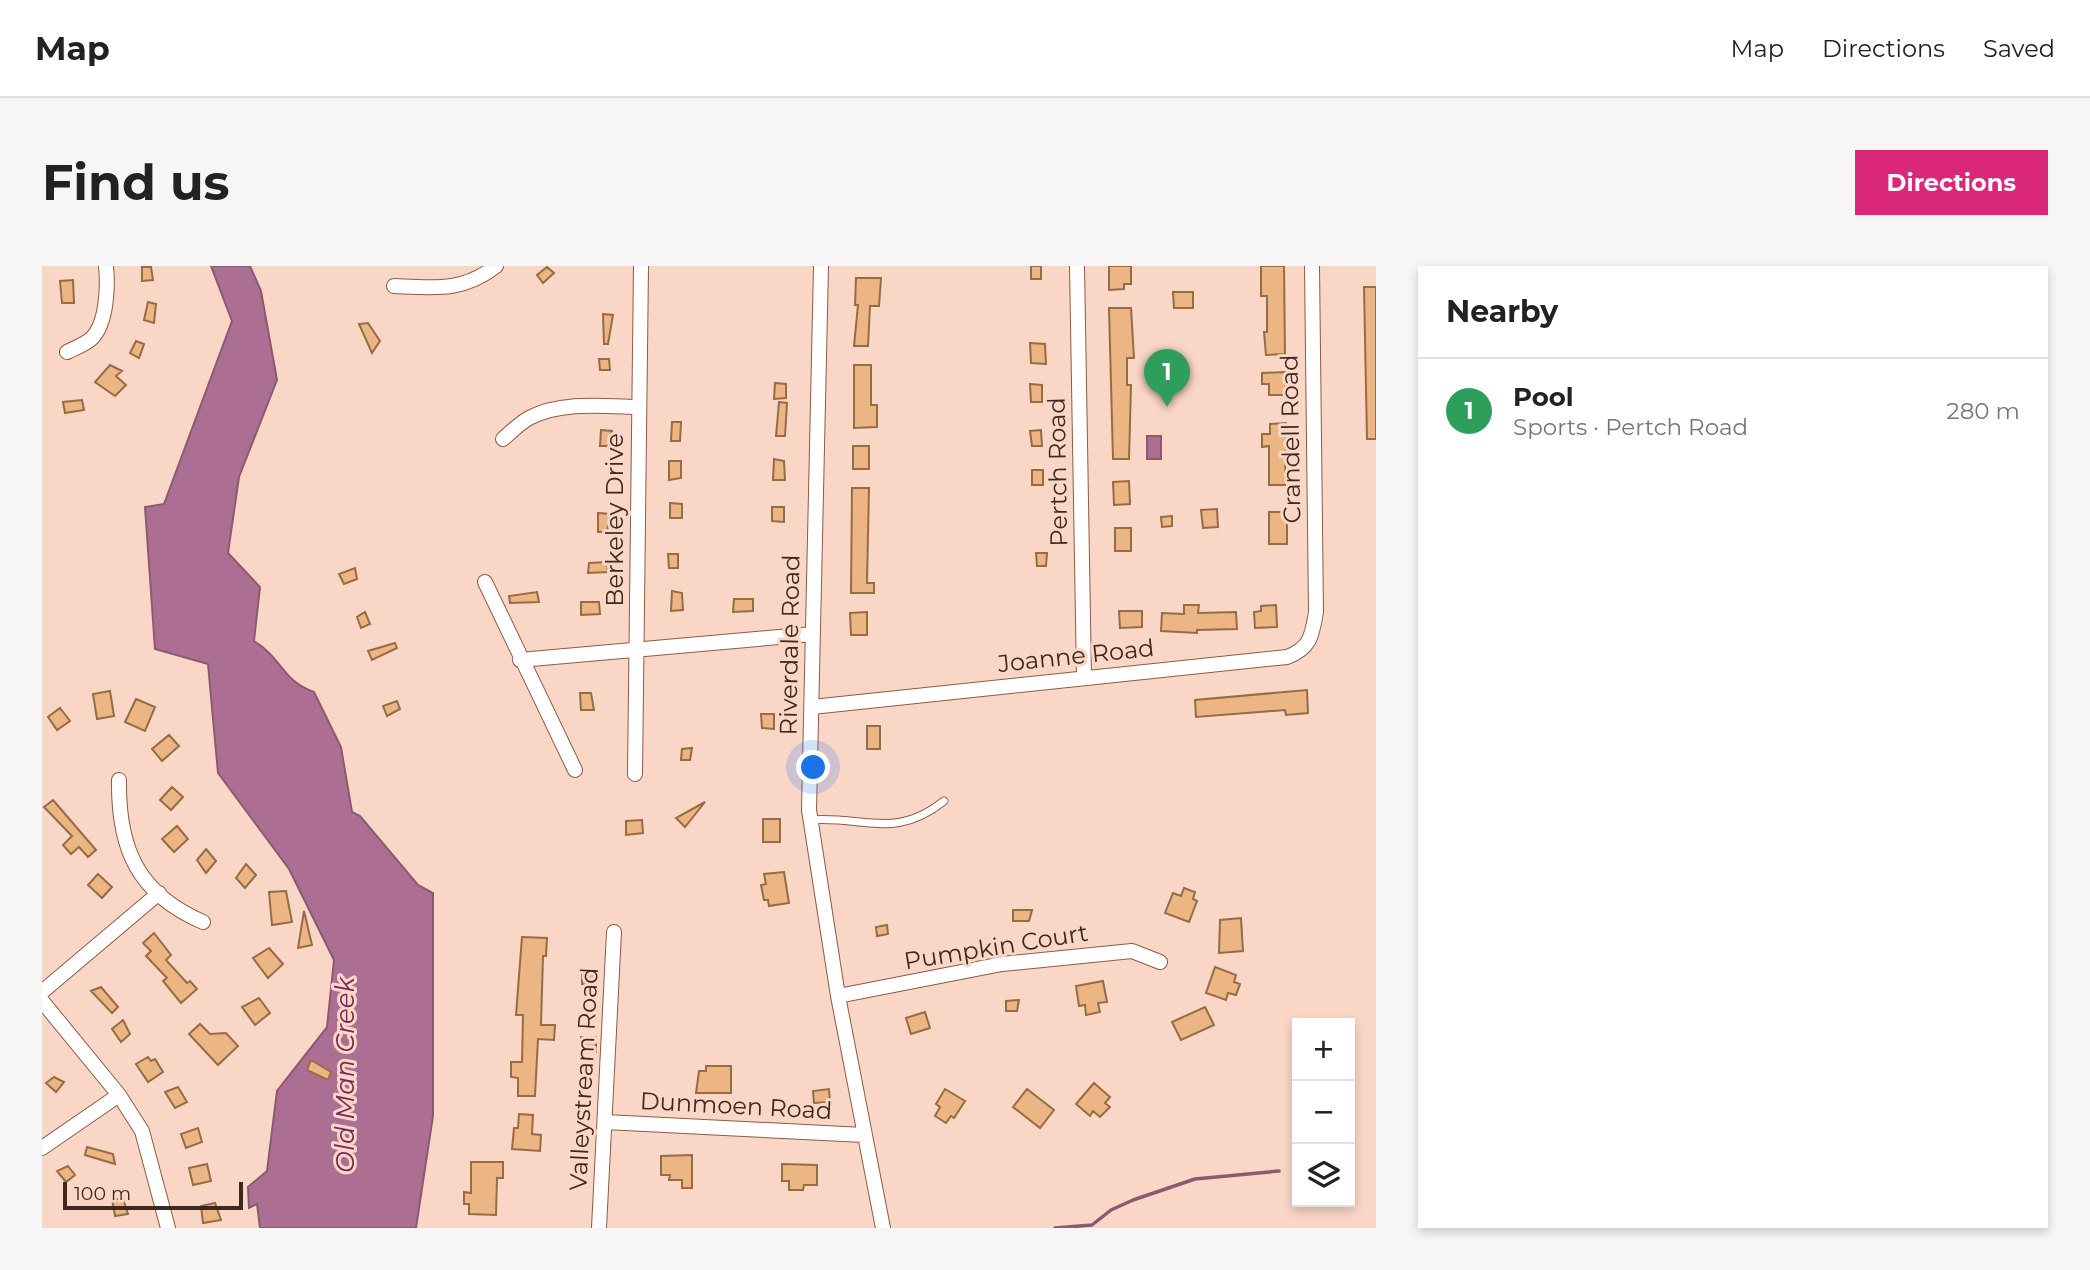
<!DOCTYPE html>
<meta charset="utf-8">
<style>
:root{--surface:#fff;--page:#f6f6f6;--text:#222;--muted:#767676;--line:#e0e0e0;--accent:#db2777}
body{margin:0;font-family:Montserrat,sans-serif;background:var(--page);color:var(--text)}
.controls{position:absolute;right:21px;bottom:21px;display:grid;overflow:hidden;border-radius:0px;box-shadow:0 4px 10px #0003}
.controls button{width:63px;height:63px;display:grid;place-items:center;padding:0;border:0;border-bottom:2px solid var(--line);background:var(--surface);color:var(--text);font:35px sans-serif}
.scale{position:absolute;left:21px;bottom:18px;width:180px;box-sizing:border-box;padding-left:7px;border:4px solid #3e281e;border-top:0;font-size:19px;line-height:24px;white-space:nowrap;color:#3e281e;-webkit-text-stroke:5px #fad6c7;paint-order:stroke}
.you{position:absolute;left:772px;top:502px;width:24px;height:24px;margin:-18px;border:5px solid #fff;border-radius:50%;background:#1a73e8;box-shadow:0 0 0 10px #1a73e833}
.badge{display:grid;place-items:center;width:46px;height:46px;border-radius:50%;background:var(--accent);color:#fff;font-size:23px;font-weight:700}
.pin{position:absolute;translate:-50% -58px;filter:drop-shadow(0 2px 4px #0008)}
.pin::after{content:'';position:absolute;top:37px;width:24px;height:21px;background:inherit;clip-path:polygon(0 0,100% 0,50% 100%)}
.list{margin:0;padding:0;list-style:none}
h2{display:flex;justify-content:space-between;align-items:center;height:91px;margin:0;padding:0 28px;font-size:30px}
h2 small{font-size:23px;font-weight:400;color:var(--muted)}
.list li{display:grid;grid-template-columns:46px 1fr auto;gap:21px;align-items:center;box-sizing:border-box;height:105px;padding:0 28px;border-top:2px solid var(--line)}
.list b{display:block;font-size:26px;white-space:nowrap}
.list p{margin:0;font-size:23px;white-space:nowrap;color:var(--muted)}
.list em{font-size:23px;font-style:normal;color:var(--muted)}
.icon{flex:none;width:38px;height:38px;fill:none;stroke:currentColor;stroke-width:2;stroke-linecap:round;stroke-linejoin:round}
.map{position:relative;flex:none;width:1334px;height:962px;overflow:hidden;border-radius:0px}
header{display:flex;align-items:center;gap:42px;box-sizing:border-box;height:98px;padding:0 35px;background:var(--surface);border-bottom:2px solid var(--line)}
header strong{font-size:33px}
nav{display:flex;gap:38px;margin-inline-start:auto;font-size:24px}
.intro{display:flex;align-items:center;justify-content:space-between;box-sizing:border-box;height:168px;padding:0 42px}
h1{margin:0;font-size:49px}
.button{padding:18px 32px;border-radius:0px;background:var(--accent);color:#fff;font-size:24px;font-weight:700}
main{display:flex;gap:42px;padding:0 42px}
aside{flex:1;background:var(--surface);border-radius:0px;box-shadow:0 4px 10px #0003}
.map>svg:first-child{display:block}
</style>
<header>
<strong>Map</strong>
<nav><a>Map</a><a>Directions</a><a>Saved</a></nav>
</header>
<div class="intro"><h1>Find us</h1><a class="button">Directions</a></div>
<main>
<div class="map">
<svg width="1334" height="962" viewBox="0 0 1334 962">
<rect width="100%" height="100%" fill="#fad6c7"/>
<path fill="#ac6f93" stroke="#8b5a70" stroke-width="2" d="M 169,0 L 208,0 L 219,25 L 235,114 L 197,211 L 186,287 L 218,321 L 212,375 C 240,392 240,415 272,426 L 299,481 L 310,546 L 318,550 L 376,619 L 391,627 L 391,850 L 374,962 L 218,962 L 215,938 L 207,942 L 206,921 L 225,905 L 235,825 L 285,761 L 292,694 L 247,603 L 176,507 L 166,398 L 113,383 L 103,241 L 122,238 L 190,55 Z
M 1105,170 L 1119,170 L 1119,193 L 1105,193 Z"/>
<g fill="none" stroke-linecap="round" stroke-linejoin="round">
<path stroke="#8b5a70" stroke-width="3.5" d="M 1013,962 L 1050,959 L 1069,944 L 1091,934 L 1153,913 L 1237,905"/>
</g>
<path fill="#ecb584" stroke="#966c45" stroke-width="2" d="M 989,0 L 999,0 L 999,13 L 989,13 Z
M 1067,0 L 1089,0 L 1089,18 L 1082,18 L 1082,23 L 1067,24 Z
M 1219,0 L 1242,0 L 1243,88 L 1224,89 L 1222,66 L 1225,66 L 1225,30 L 1219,30 Z
M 100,1 L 109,1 L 111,14 L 100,15 Z
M 505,1 L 512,7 L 501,17 L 495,9 Z
M 814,12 L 839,12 L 837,40 L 828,40 L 826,80 L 812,80 L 816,39 L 813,39 Z
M 31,14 L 32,37 L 20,37 L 18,15 Z
M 1322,21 L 1334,21 L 1334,173 L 1325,173 Z
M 1131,26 L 1151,26 L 1151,42 L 1132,42 Z
M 106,36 L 114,38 L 112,57 L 102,54 Z
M 1067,42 L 1089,42 L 1092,92 L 1085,92 L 1085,119 L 1089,119 L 1087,193 L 1071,193 Z
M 561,48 L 571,49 L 566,78 L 562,78 Z
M 326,57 L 338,75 L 330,87 L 317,58 Z
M 94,75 L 102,78 L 97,92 L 88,87 Z
M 988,77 L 1003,78 L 1004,98 L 989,97 Z
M 557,93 L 567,93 L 568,104 L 558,104 Z
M 68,99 L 80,105 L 74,110 L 84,119 L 73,130 L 53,116 Z
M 812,99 L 829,99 L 829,139 L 835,139 L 835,161 L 812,162 Z
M 1243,106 L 1243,129 L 1227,129 L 1227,118 L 1220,118 L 1220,107 Z
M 733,117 L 744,118 L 744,132 L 732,133 Z
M 988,118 L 1000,119 L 1000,136 L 989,136 Z
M 40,134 L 42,144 L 23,147 L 21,136 Z
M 737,136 L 745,137 L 743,170 L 734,170 Z
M 630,156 L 639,156 L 638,175 L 629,175 Z
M 1244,157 L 1243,219 L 1227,219 L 1227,180 L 1220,181 L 1220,168 L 1228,168 L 1228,158 Z
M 559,164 L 570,165 L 568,180 L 558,180 Z
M 999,164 L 1000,180 L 990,180 L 988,165 Z
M 811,180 L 827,180 L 827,203 L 811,203 Z
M 732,193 L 742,195 L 743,214 L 731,214 Z
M 627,195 L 639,195 L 639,212 L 627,214 Z
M 990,204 L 1001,204 L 1001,219 L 990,219 Z
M 1087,215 L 1088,238 L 1072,239 L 1071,216 Z
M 810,222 L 827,222 L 825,317 L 832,317 L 832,327 L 809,327 Z
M 628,237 L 640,238 L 640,252 L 628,252 Z
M 730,241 L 742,241 L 742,256 L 730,255 Z
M 1175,243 L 1176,261 L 1161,262 L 1159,244 Z
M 1227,246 L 1245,246 L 1245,278 L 1227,278 Z
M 556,247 L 568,248 L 565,266 L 556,266 Z
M 1130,250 L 1130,260 L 1120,261 L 1119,251 Z
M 1073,262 L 1089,262 L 1089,285 L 1073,285 Z
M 994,287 L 1005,287 L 1004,300 L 995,300 Z
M 626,288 L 636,288 L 636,302 L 627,302 Z
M 565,296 L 566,306 L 546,307 L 547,297 Z
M 313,302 L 315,313 L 302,318 L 297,308 Z
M 630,325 L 640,327 L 641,344 L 629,345 Z
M 495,326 L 497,336 L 468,337 L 467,330 Z
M 692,333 L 711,333 L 711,345 L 691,346 Z
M 539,336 L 557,336 L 558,348 L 539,349 Z
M 1142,339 L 1157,339 L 1156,347 L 1194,346 L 1195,363 L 1155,364 L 1155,367 L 1119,365 L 1120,347 L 1142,348 Z
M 1234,339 L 1235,361 L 1213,362 L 1212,346 L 1219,345 L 1219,340 Z
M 1077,345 L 1100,345 L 1100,361 L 1078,362 Z
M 323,346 L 328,358 L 319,362 L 315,351 Z
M 825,346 L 825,369 L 809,369 L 808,347 Z
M 353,377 L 355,382 L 330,394 L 326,385 Z
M 1265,424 L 1266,447 L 1244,449 L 1243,444 L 1154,451 L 1153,434 Z
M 68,425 L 72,450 L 55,453 L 51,428 Z
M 538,427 L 549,427 L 552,444 L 539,444 Z
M 94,433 L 113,441 L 103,465 L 83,456 Z
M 355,435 L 358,443 L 345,450 L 341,440 Z
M 18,442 L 28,455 L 15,464 L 6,451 Z
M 719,448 L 732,448 L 732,463 L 720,462 Z
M 825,460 L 838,460 L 838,483 L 825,483 Z
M 127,469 L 137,480 L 120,495 L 110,483 Z
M 650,482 L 648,494 L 639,494 L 640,483 Z
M 130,521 L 141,531 L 129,544 L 118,534 Z
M 11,534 L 54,584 L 46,591 L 37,581 L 29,588 L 21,579 L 30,570 L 2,541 Z
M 663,536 L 643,561 L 634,552 Z
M 721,553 L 738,553 L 738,576 L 721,576 Z
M 600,554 L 601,567 L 584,569 L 584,555 Z
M 135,560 L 146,573 L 132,586 L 120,573 Z
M 164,583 L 174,595 L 164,607 L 155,594 Z
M 204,598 L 214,609 L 203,622 L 194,612 Z
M 742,606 L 747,637 L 727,640 L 726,634 L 722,634 L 719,619 L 724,618 L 722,608 Z
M 56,608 L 70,621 L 60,632 L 46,619 Z
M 1142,622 L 1153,626 L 1151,633 L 1155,635 L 1147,656 L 1123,647 L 1131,627 L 1139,630 Z
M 244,625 L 250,656 L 230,659 L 227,626 Z
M 971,644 L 990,644 L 987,655 L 971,655 Z
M 262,645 L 270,679 L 256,682 Z
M 1199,652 L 1201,685 L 1177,687 L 1178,654 Z
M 845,659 L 846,668 L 835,670 L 834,661 Z
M 112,667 L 129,689 L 124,694 L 145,717 L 148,715 L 155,723 L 139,737 L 121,715 L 125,712 L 104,690 L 109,685 L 101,677 Z
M 480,671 L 505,672 L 504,690 L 501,690 L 499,759 L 513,759 L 512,774 L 496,773 L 493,830 L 476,830 L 476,812 L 469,811 L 469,796 L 480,796 L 481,749 L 474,749 Z
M 227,682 L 241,698 L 226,712 L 211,692 Z
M 1173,701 L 1194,709 L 1192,716 L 1198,718 L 1194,729 L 1186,727 L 1184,734 L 1164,727 Z
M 540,706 L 552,706 L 552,718 L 540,718 Z
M 1061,715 L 1065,736 L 1056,737 L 1058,746 L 1044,749 L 1043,739 L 1037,740 L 1034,720 Z
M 59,721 L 76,741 L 70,747 L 49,725 Z
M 217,732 L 228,747 L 213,759 L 200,741 Z
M 977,734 L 975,745 L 964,745 L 964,735 Z
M 1163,741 L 1172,759 L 1139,774 L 1130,756 Z
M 883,746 L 888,762 L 869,768 L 864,752 Z
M 81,754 L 88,768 L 79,776 L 70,763 Z
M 158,758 L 168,768 L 184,767 L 196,780 L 176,799 L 147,768 Z
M 539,771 L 554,771 L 554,786 L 539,786 Z
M 106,791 L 109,795 L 113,793 L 121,806 L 106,816 L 94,798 Z
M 269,794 L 289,806 L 286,814 L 265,804 Z
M 664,800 L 689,800 L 689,827 L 654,827 L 657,805 L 664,805 Z
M 12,811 L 22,816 L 14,826 L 4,817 Z
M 1052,817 L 1068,831 L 1063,837 L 1068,841 L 1058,851 L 1051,845 L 1048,850 L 1034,838 Z
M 136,821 L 145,836 L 133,842 L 123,826 Z
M 787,823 L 788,836 L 772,837 L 771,825 Z
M 903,823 L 923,835 L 912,852 L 909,850 L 904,857 L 893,850 L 898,841 L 894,838 Z
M 985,823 L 1012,844 L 998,862 L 971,841 Z
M 477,848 L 491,849 L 490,868 L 499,869 L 498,885 L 470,883 L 472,862 L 476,862 Z
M 156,862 L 160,876 L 144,882 L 139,868 Z
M 535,872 L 546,873 L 546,890 L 535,890 Z
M 45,881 L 71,888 L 73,898 L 43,889 Z
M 650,889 L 650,922 L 640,922 L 640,914 L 627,914 L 628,909 L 619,909 L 619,890 Z
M 429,896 L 461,896 L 461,912 L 455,912 L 454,949 L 427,948 L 427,938 L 422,938 L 422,926 L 429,927 Z
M 165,898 L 169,915 L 151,919 L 147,902 Z
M 740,898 L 775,899 L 775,919 L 762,919 L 761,924 L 747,924 L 747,915 L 740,915 Z
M 26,900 L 33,909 L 24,916 L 15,905 Z
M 70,933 L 81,933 L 86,948 L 73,950 Z
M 173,937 L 179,954 L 161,957 L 159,940 Z"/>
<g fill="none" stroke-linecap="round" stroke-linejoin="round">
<g stroke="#8e5a44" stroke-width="9">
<path id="service" d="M 768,554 C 824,550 853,574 902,535"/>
</g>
<g stroke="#8e5a44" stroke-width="16">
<path id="minor" d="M 779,0 L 767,544 L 796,730 L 841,962
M 1035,0 L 1042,412
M 352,20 C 393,22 421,26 454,0
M 25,86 C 33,82 44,78 50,72 C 65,57 66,20 64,0
M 461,173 C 469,166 478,157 487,152 C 519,135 562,140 597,141
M 443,316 L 533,504
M 478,394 L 771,368
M 770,441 L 1245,391 C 1269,382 1270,369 1274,346 L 1270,0
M 593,508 L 599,0
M 77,514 C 76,583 96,628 161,656
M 0,726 L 117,627
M 796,730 L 960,698 L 1090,685 L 1118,696
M 0,735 L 77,829 L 100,865 L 126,962
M 563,856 L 822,869
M 0,882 L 77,829
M 557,962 L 572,666"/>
</g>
<use href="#service" stroke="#fff" stroke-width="7"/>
<use href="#minor" stroke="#fff" stroke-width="14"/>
</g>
<g text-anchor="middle" stroke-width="6" stroke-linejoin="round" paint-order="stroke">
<g font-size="24" fill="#3e281e" stroke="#fad6c7">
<text transform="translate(1249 173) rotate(-91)" y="8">Crandell Road</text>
<text transform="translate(1016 206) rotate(-91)" y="8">Pertch Road</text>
<text transform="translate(573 254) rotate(-90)" y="8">Berkeley Drive</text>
<text transform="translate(748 379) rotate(-89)" y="8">Riverdale Road</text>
<text transform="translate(1034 390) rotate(-6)" y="8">Joanne Road</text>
<text transform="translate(954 681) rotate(-9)" y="8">Pumpkin Court</text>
<text transform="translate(542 813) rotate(-87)" y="8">Valleystream Road</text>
<text transform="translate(694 840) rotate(3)" y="8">Dunmoen Road</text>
</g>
<g font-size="26" font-style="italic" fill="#74295a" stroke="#fad6c7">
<text transform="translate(303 809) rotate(-90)" y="9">Old Man Creek</text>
</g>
</g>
</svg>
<div class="controls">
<button>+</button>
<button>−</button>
<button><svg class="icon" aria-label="layers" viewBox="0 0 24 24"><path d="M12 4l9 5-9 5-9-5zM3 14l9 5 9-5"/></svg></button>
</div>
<div class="scale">100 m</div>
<div class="you"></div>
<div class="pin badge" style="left:1125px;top:141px;background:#2e9e5b">1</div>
</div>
<aside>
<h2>Nearby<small></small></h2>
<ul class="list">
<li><span class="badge" style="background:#2e9e5b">1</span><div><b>Pool</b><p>Sports · Pertch Road</p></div><em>280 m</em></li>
</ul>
</aside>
</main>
